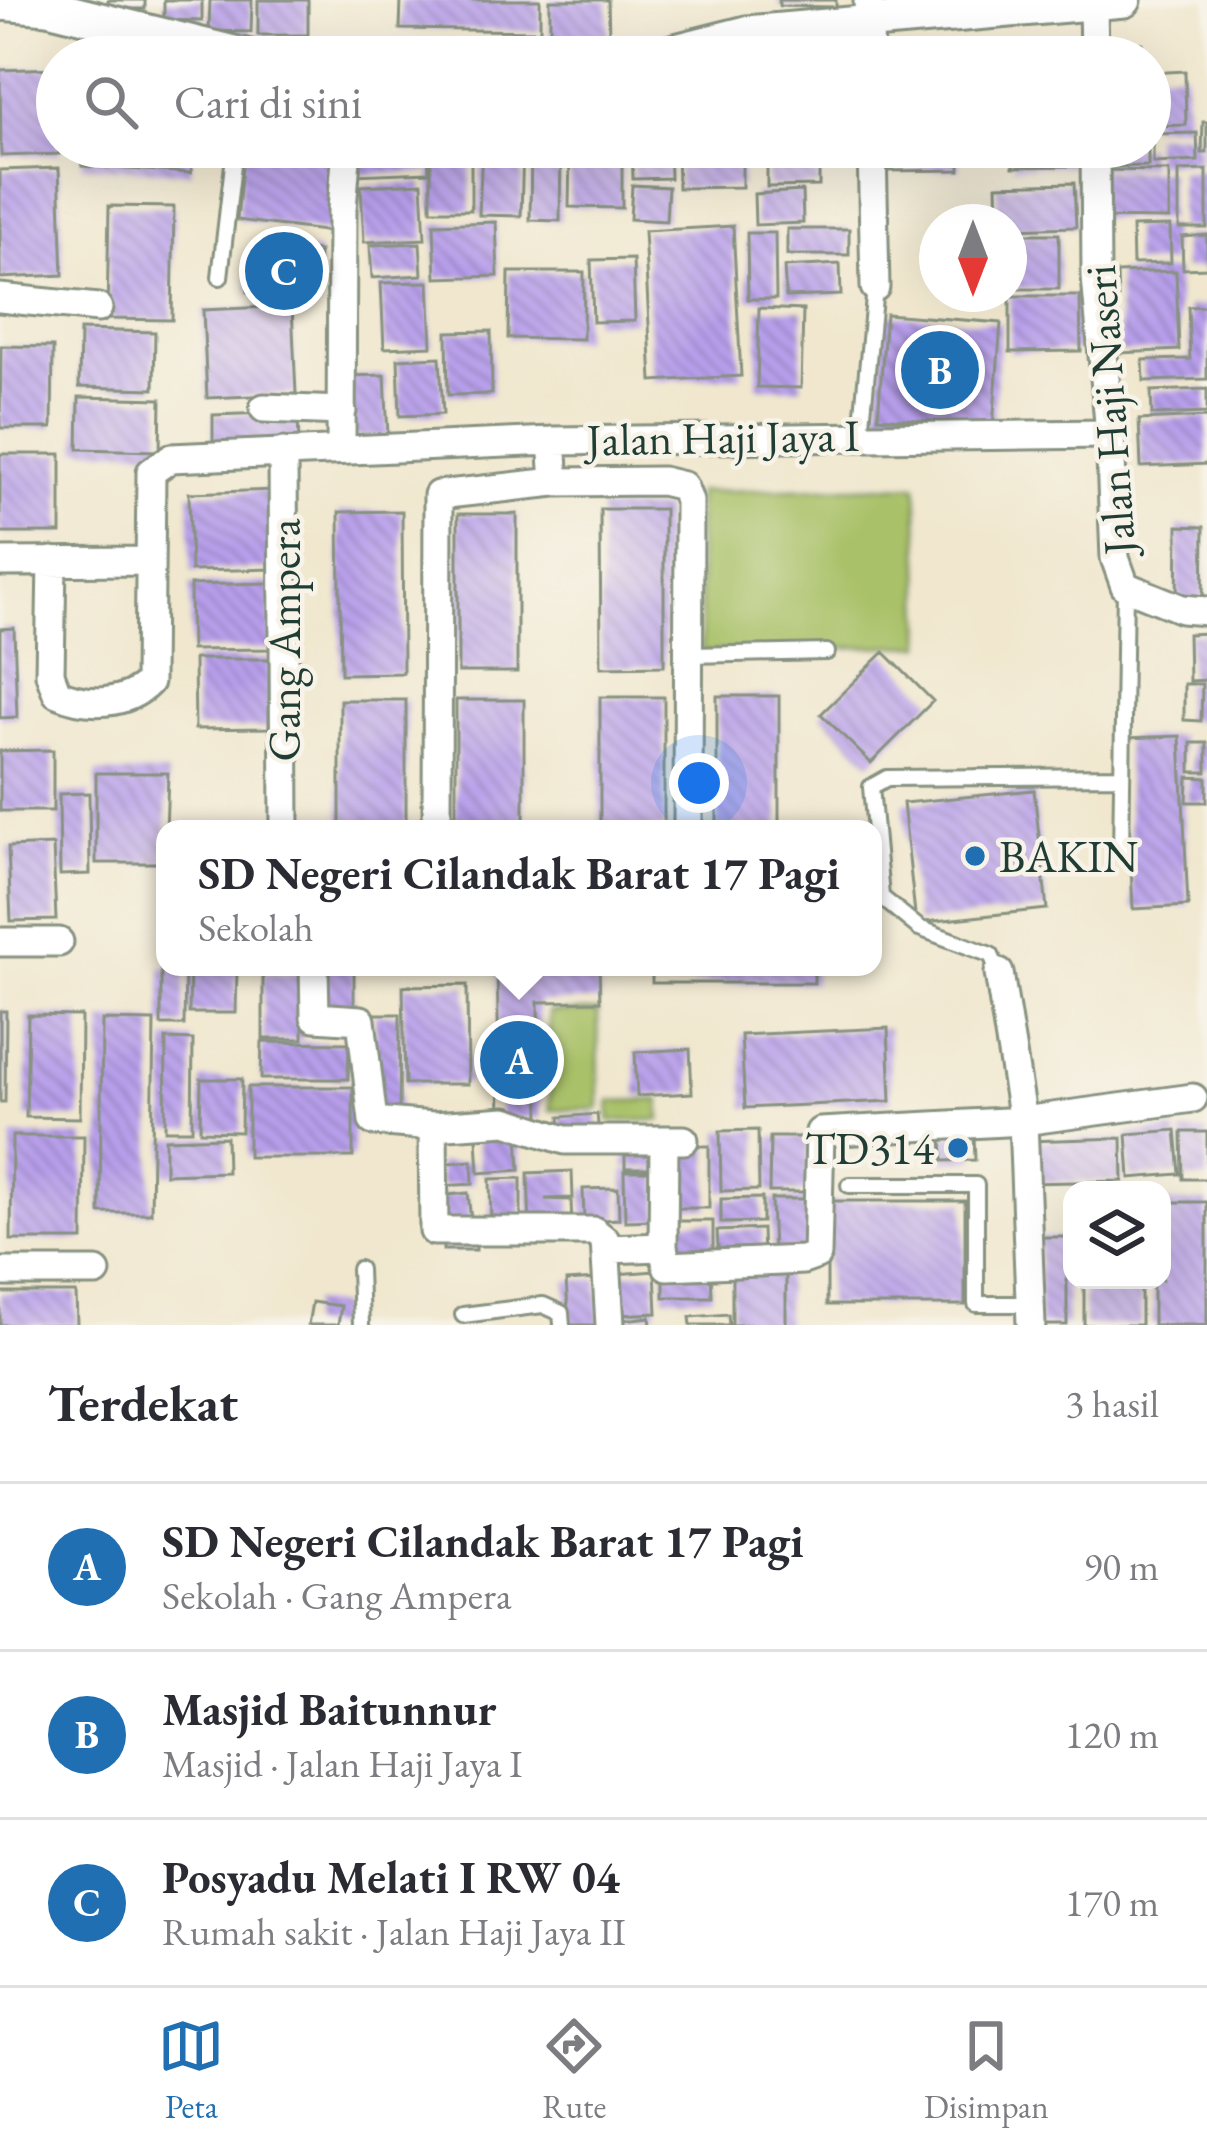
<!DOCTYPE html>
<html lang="id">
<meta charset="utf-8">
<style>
:root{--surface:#fff;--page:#f2f2f3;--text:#2b2b33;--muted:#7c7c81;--line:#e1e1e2;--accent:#1f6fb2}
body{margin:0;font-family:"EB Garamond",serif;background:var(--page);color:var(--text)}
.controls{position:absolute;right:36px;bottom:36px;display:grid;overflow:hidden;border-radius:24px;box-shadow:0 12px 48px #0002}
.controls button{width:108px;height:108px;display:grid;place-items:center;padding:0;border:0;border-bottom:3px solid var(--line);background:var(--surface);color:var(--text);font:60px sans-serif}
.compass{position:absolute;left:919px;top:204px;width:108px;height:108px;border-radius:50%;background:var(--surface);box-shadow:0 12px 48px #0002;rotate:180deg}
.you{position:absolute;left:699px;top:783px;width:42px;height:42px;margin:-30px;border:9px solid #fff;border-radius:50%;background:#1a73e8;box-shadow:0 0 0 18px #1a73e833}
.badge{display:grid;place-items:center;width:78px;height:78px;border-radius:50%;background:var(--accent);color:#fff;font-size:39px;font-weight:700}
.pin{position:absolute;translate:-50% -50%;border:6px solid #fff;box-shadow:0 3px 12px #0006}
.popup{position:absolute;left:156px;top:820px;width:726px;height:156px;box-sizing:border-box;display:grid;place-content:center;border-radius:24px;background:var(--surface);filter:drop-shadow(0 3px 9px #0005);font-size:39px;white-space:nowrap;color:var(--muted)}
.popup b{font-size:45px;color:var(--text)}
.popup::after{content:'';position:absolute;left:50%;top:100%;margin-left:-24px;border:24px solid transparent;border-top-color:var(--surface)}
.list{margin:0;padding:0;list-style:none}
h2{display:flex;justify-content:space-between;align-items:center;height:156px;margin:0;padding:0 48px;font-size:51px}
h2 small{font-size:39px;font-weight:400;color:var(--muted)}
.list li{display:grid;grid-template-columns:78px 1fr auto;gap:36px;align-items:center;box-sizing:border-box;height:168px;padding:0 48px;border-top:3px solid var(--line)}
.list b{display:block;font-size:45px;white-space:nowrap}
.list p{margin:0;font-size:39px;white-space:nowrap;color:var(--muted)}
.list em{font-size:39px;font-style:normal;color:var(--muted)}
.icon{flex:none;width:66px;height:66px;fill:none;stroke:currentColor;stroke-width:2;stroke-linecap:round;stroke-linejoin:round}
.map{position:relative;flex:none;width:1207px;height:1325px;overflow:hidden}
.search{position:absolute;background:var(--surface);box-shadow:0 12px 48px #0002;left:36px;right:36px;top:36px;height:132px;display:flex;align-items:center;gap:30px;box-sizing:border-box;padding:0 42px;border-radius:66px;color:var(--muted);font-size:45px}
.sheet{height:660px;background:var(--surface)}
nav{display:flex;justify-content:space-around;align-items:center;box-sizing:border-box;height:168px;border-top:3px solid var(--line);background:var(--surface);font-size:33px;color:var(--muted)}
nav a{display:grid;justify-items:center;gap:6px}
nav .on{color:var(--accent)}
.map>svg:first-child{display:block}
</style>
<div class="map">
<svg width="1207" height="1325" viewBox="0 0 1207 1325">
<defs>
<pattern id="building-back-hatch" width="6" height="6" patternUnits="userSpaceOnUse" patternTransform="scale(3)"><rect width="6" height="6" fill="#b89feb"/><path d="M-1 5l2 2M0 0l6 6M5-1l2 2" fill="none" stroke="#9583bf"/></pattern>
</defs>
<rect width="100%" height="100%" fill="#f7f3e8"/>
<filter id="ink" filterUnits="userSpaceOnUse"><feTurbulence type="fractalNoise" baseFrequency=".00833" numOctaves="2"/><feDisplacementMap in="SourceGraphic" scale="24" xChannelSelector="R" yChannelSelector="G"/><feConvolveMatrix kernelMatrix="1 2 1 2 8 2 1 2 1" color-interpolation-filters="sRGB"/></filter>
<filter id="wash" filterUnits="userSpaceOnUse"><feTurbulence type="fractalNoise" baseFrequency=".004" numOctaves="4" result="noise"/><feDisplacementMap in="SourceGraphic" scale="48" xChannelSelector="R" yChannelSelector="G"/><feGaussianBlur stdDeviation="2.7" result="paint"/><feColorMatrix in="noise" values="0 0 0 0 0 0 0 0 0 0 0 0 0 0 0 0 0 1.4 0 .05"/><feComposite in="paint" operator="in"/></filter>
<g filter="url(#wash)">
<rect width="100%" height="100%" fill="#f0e7ce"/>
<path fill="#a9c167" stroke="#647f4e" stroke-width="3" d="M 917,485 L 923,645 L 702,652 L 697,492 Z
M 598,1011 L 599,1109 L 550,1110 L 549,1012 Z
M 660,1100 L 661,1120 L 610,1121 L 610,1101 Z"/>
<g id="blocks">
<path fill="url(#building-back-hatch)" d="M 108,0 L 145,0 L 145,9 L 108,9 Z
M 164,0 L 202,0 L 202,21 L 164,20 Z
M 210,0 L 252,0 L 251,32 L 209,31 Z
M 258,0 L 308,0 L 308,35 L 258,35 Z
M 401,0 L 540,0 L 540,31 L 400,29 Z
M 550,0 L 608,0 L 609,38 L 550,39 Z
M 779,0 L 836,0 L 836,7 L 779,6 Z
M 1142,43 L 1143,57 L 1095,57 L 1095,44 Z
M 56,68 L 59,154 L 1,156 L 0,70 Z
M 1185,71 L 1186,125 L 1150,126 L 1150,73 Z
M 1203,122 L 1207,122 L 1207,153 L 1202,153 Z
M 1197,133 L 1198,161 L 1153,163 L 1153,134 Z
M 83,147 L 193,147 L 191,173 L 82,166 Z
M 244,147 L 341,147 L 332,232 L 237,220 Z
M 353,147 L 428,147 L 429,172 L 354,175 Z
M 431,147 L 471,147 L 471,210 L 431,210 Z
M 482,147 L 523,147 L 521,216 L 479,215 Z
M 531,147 L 561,147 L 560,221 L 530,220 Z
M 632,147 L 669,147 L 670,178 L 633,179 Z
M 677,147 L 742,147 L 742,187 L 678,188 Z
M 791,147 L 824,147 L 824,150 L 792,153 Z
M 886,147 L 960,147 L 960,170 L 886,171 Z
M 1012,147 L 1076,147 L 1076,166 L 1013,167 Z
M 1096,147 L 1148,147 L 1148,166 L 1097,167 Z
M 570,152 L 622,152 L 622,208 L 569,207 Z
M 767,160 L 819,160 L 819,186 L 767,187 Z
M 59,168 L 63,275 L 0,278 L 0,170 Z
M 1098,170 L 1169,171 L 1169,219 L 1098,218 Z
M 1207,170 L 1207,228 L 1179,228 L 1179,171 Z
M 422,183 L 425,239 L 364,242 L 361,186 Z
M 1074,183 L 1076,227 L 1009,229 L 1009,222 L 998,222 L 997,185 Z
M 632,185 L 668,187 L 666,221 L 630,219 Z
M 802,191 L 803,223 L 755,225 L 754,194 Z
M 109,206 L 174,207 L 172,320 L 107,319 Z
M 496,222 L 498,276 L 436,278 L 434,224 Z
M 733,226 L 741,376 L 652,381 L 644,231 Z
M 1170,226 L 1171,263 L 1133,264 L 1132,227 Z
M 787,229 L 849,229 L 849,255 L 787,255 Z
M 747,233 L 775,233 L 776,299 L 748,299 Z
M 1015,234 L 1059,234 L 1059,289 L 1014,289 Z
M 1207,235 L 1207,268 L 1183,269 L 1182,237 Z
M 420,243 L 422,275 L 372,278 L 370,245 Z
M 249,249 L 319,251 L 317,294 L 248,292 Z
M 633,259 L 635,321 L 593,322 L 591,260 Z
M 840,264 L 841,295 L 786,297 L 784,267 Z
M 1176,271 L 1179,350 L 1120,353 L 1117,273 Z
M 509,272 L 584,272 L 583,339 L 508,338 Z
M 429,282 L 432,346 L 384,348 L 381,283 Z
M 1010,296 L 1080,296 L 1081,351 L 1010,352 Z
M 292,306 L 296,394 L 207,398 L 203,310 Z
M 1207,306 L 1207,379 L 1144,381 L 1143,360 L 1190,359 L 1188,307 Z
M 759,308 L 803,310 L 801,388 L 757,387 Z
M 886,314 L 1001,323 L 993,426 L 878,417 Z
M 80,330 L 155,332 L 154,389 L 79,387 Z
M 491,331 L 492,394 L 448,395 L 447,332 Z
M 1,346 L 53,347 L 52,428 L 0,428 Z
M 440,357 L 443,414 L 400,416 L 398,359 Z
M 385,375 L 388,436 L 347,437 L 345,376 Z
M 1207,389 L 1207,413 L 1152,415 L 1151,391 Z
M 79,397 L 161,399 L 160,451 L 78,449 Z
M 298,412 L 299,448 L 213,451 L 213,415 Z
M 1207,417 L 1207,464 L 1141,467 L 1139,420 Z
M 0,454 L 61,454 L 61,533 L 0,533 Z
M 275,490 L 277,569 L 191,571 L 189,493 Z
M 600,509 L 664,509 L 664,666 L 601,667 Z
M 402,511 L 403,673 L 341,674 L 339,512 Z
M 458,514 L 517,514 L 517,672 L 458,672 Z
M 1178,526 L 1204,527 L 1203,605 L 1177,605 Z
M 271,583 L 272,649 L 191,650 L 190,585 Z
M 14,628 L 17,717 L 0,718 L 0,629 Z
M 1207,633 L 1207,680 L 1189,681 L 1188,634 Z
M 884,652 L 933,701 L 871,763 L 821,714 Z
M 194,659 L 269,659 L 269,728 L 195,729 Z
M 1184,684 L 1202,684 L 1201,721 L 1184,720 Z
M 717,696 L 779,696 L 779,829 L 717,829 Z
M 600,697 L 664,697 L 664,829 L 600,829 Z
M 340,700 L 406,700 L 406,829 L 340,829 Z
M 456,700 L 524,700 L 524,829 L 456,829 Z
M 1180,736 L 1188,906 L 1133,909 L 1125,738 Z
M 1191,743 L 1207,743 L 1207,772 L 1191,772 Z
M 53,750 L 53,811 L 0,811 L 0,751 Z
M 96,773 L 168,773 L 165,863 L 96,863 Z
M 1188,777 L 1207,778 L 1207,802 L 1187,802 Z
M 1034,790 L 1047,909 L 916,923 L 903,803 Z
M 89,793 L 90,874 L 60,875 L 59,794 Z
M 53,845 L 56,920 L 11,921 L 8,847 Z
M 161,967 L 185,968 L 184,1025 L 161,1025 Z
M 190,967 L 237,968 L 236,1013 L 189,1013 Z
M 317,967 L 354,967 L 354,1017 L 317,1017 Z
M 497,967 L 599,967 L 600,1001 L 538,1002 L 540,1118 L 500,1118 Z
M 652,967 L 814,967 L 814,983 L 652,983 Z
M 263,973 L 303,973 L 303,1039 L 263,1039 Z
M 467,985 L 468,1084 L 405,1084 L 403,986 Z
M 0,1011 L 6,1011 L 5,1102 L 0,1102 Z
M 375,1014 L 400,1014 L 399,1116 L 374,1116 Z
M 28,1015 L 81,1016 L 80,1118 L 26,1117 Z
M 102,1020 L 154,1021 L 151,1213 L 100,1213 Z
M 888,1028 L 891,1101 L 745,1108 L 741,1035 Z
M 166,1039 L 193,1040 L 192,1130 L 165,1130 Z
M 262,1042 L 349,1043 L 348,1079 L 261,1079 Z
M 690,1049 L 692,1093 L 637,1096 L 635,1052 Z
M 201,1079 L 242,1079 L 241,1132 L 200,1131 Z
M 248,1087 L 353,1087 L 353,1157 L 248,1157 Z
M 597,1114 L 599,1134 L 562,1137 L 560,1117 Z
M 758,1130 L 759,1190 L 721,1191 L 720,1131 Z
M 1176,1130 L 1180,1174 L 1130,1178 L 1127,1134 Z
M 1182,1132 L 1207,1132 L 1207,1179 L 1183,1179 Z
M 518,1135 L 520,1170 L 479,1173 L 477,1138 Z
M 942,1135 L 974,1135 L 975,1160 L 943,1161 Z
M 12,1136 L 84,1136 L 83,1240 L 11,1240 Z
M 226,1137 L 227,1172 L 165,1174 L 165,1139 Z
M 770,1137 L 808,1137 L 807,1192 L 769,1192 Z
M 1122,1138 L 1123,1181 L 1028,1183 L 1027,1141 Z
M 625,1146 L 659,1146 L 659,1168 L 625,1168 Z
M 675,1146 L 709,1146 L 709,1208 L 675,1208 Z
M 472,1161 L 473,1184 L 440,1186 L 438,1164 Z
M 572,1171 L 573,1198 L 545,1199 L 571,1200 L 572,1229 L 530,1230 L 528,1173 Z
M 624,1171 L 658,1171 L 659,1220 L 625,1221 Z
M 521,1178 L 521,1225 L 491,1226 L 490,1179 Z
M 618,1188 L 619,1219 L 584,1221 L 583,1189 Z
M 468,1193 L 471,1221 L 441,1224 L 438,1196 Z
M 762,1198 L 762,1222 L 721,1223 L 721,1199 Z
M 771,1199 L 807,1199 L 808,1252 L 773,1253 Z
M 827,1201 L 965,1201 L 965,1305 L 827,1305 Z
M 1162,1202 L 1207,1202 L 1207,1325 L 1153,1325 L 1153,1280 L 1162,1280 Z
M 668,1221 L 713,1221 L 713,1261 L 668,1261 Z
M 762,1229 L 763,1257 L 719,1260 L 717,1231 Z
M 1039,1237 L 1067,1237 L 1067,1325 L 1039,1325 Z
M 443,1238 L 476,1238 L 476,1250 L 443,1250 Z
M 732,1265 L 786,1265 L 786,1325 L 732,1325 Z
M 655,1271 L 657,1313 L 619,1315 L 616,1274 Z
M 711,1272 L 712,1297 L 664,1297 L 664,1273 Z
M 597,1279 L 600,1325 L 569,1325 L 566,1281 Z
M 1084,1280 L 1141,1280 L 1141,1325 L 1084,1325 Z
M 0,1293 L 76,1293 L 77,1325 L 0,1325 Z
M 312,1302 L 341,1306 L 338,1325 L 308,1325 Z
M 728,1314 L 729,1325 L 691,1325 L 690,1317 Z
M 650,1317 L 651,1325 L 607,1325 L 607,1322 Z"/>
</g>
</g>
<g filter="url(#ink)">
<use href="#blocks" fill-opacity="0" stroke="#889281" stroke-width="3"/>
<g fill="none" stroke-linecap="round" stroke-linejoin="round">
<g stroke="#889281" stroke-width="20">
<path id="service" d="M 220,277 L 235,147
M 861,434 L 875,287
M 691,655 L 827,652
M 1121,853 L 1125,586
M 999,973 L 991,955 L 919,928 L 881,897 L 871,787 L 887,778 L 1122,776
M 849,1185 L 976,1185 L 976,1304 L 1031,1304
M 359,1269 L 361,1325
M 463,1315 L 543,1305 L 561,1313 L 562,1325"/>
</g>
<g stroke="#889281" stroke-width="33">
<path id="minor" d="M 868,0 L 870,57
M 1093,5 L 1094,57
M 872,147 L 875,287
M 1095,147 L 1096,277 L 1110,434 L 1115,558 L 1125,586 L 1182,609 L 1207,611
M 0,298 L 98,308
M 264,408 L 342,411
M 341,450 L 342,209 L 347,147
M 283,452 L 285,829
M 555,482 L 662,481 L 683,486 L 689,501 L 688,829
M 52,561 L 50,674 L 57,693 C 86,706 126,706 149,682 L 151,472 L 171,458 L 552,441 L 1110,434
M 0,562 L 147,561
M 437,829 L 438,495 L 555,482 L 552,441
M 0,942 L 59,942
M 314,967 L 315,1017 L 361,1020 L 373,1121 L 433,1126 L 506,1121 L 565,1140 L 684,1140
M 999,973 L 1023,1121 L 1031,1325
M 433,1126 L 434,1231 L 594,1231 L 605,1240 L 610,1325
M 664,1140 L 663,1247 L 667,1266 L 803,1260 L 817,1255 L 820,1132 L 1023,1121 L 1193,1098
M 606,1249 L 663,1247
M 0,1272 L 96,1272"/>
</g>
<g stroke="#889281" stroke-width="39">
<path id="tertiary" d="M 0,3 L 48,7 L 250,57
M 652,57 L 747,33 L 1124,0"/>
</g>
<use href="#service" stroke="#fff" stroke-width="14"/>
<use href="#minor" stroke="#fff" stroke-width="27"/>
<use href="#tertiary" stroke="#fff" stroke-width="33"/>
</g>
</g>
<g fill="#1f6fb2" stroke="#f7f3e8" stroke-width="4.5">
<circle cx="975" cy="856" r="12"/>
<circle cx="958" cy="1148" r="12"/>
</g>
<g text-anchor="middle" stroke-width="9" stroke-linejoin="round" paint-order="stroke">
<g font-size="45" fill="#1f3d34" stroke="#f7f3e8">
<text transform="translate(1109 410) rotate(-94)" y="16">Jalan Haji Naseri</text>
<text transform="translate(723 437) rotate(-1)" y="16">Jalan Haji Jaya I</text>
<text transform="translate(284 640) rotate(-90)" y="16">Gang Ampera</text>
</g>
<g font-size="45" fill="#1f3d34" stroke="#f7f3e8" text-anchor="start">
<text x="999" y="872">BAKIN</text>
<text x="934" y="1164" text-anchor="end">TD314</text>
</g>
</g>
</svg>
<div class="controls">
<button><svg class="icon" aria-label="layers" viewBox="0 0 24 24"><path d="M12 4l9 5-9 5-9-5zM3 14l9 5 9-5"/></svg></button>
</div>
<svg class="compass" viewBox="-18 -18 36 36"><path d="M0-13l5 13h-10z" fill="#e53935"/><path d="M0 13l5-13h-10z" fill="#7c7c81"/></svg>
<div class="you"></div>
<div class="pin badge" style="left:519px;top:1060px">A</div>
<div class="popup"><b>SD Negeri Cilandak Barat 17 Pagi</b>Sekolah</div>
<div class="pin badge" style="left:940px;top:370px">B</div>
<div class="pin badge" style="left:284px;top:271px">C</div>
<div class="search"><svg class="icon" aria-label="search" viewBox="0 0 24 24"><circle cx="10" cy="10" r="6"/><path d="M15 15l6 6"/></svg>Cari di sini</div>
</div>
<section class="sheet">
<h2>Terdekat<small>3 hasil</small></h2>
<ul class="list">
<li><span class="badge">A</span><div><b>SD Negeri Cilandak Barat 17 Pagi</b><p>Sekolah · Gang Ampera</p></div><em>90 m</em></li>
<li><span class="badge">B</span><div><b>Masjid Baitunnur</b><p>Masjid · Jalan Haji Jaya I</p></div><em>120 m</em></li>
<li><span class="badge">C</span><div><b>Posyadu Melati I RW 04</b><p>Rumah sakit · Jalan Haji Jaya II</p></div><em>170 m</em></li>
</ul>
</section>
<nav>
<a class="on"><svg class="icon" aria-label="map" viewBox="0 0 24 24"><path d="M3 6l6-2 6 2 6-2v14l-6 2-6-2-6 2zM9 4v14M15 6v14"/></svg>Peta</a>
<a><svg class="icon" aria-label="directions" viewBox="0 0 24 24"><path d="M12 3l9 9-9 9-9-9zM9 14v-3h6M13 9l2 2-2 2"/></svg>Rute</a>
<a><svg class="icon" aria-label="saved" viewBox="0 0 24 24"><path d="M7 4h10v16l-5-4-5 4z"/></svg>Disimpan</a>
</nav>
